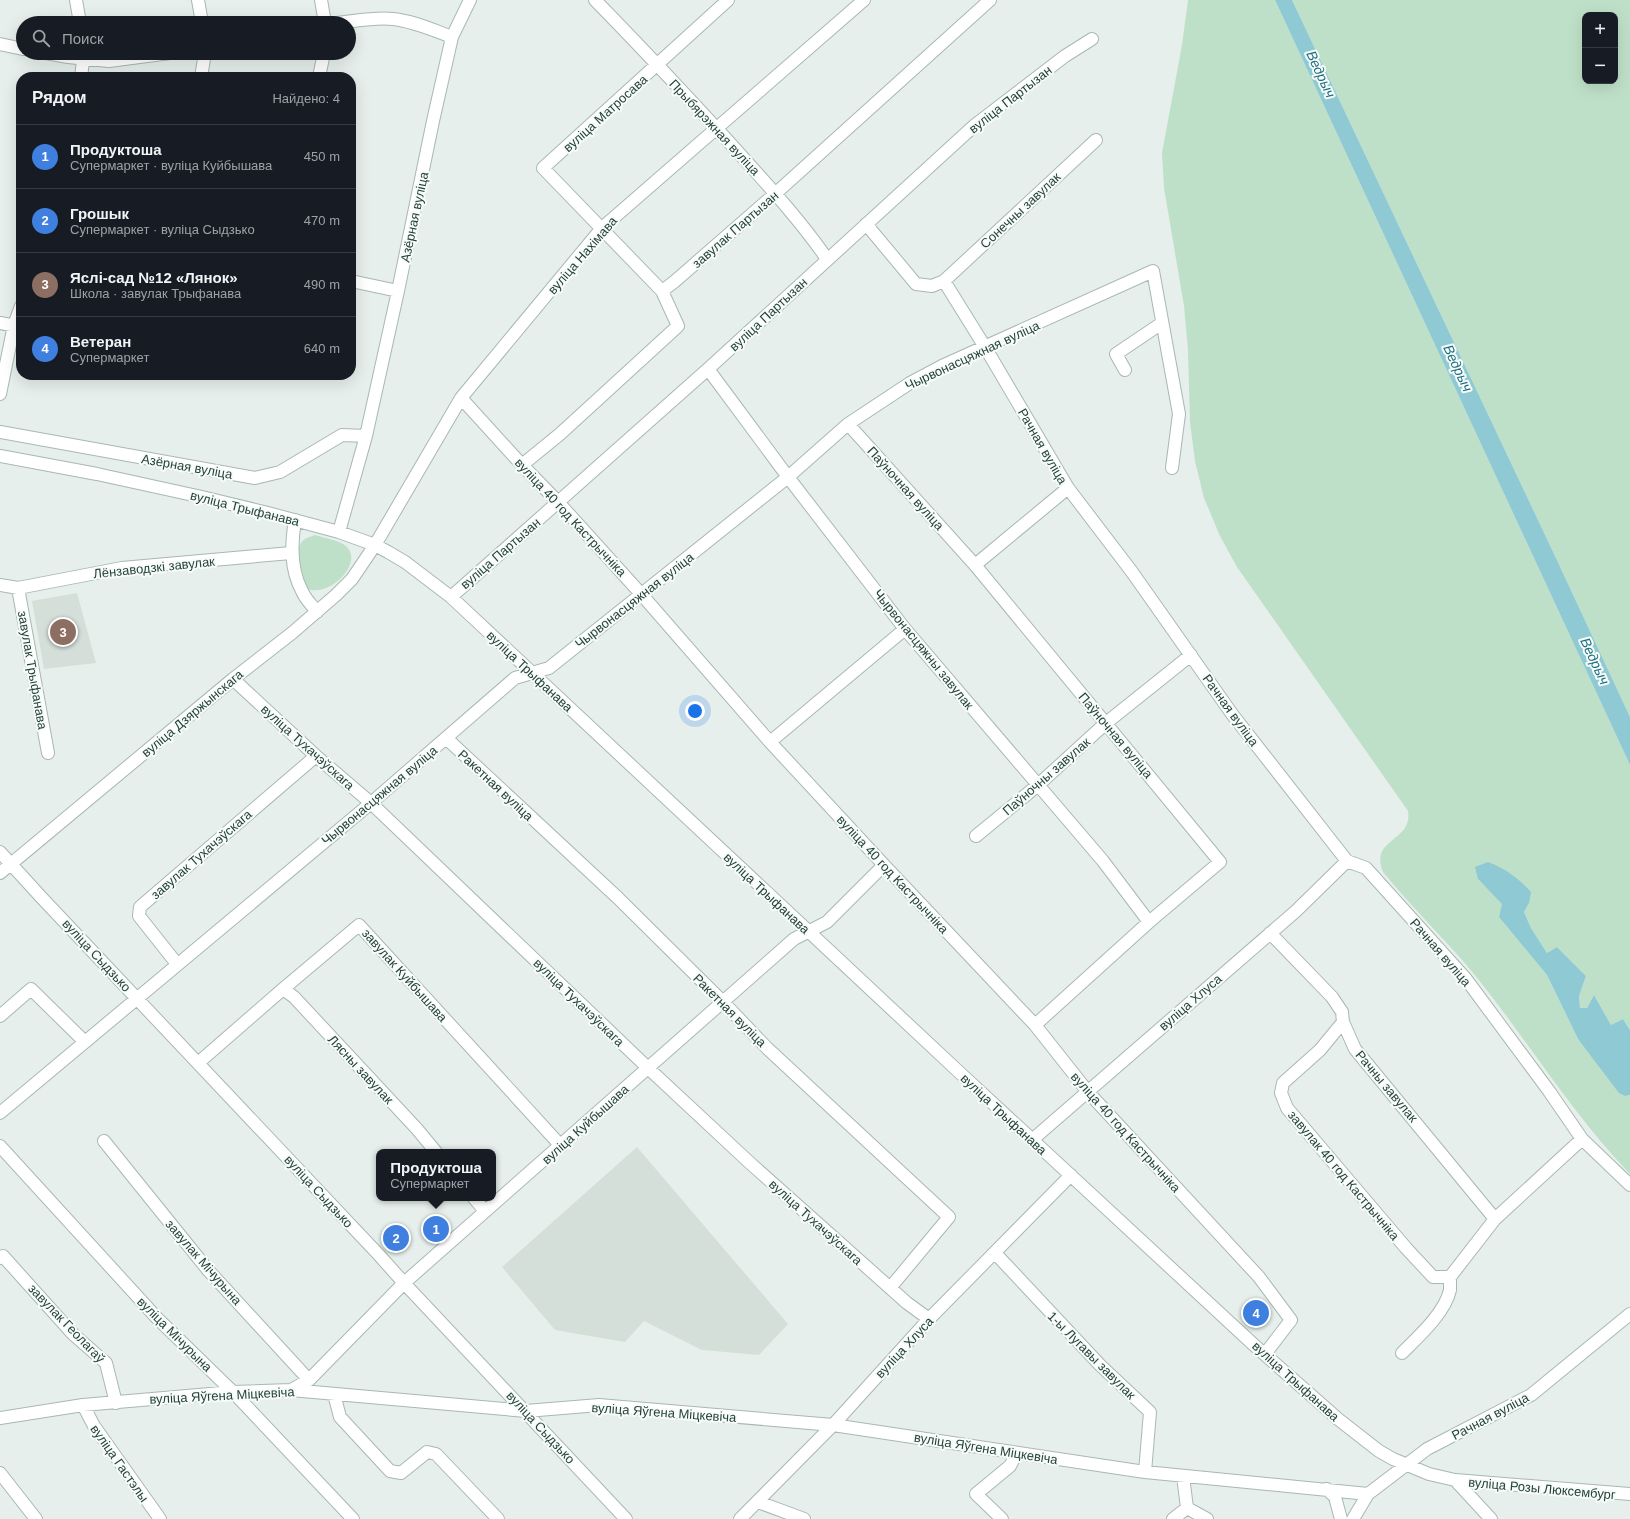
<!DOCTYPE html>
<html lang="ru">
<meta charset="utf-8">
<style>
:root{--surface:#171b24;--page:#20242c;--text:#f1f3f6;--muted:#9ea1a6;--line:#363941;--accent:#7c3aed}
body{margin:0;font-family:Arial,sans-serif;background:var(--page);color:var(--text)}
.controls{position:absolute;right:12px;top:12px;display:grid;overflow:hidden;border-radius:8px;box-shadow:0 4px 16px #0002}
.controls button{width:36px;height:36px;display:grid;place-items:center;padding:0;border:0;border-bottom:1px solid var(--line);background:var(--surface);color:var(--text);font:20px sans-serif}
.you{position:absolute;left:695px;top:711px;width:14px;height:14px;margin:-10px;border:3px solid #fff;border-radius:50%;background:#1a73e8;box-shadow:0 0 0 6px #1a73e833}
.badge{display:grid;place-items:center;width:26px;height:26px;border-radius:50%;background:var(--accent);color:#fff;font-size:13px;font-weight:700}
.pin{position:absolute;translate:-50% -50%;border:2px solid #fff;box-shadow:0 1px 4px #0006}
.popup{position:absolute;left:376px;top:1149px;width:120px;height:52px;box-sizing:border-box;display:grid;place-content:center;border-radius:8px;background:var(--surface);filter:drop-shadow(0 1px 3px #0005);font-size:13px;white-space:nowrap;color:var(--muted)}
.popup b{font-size:15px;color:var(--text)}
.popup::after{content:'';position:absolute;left:50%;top:100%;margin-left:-8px;border:8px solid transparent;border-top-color:var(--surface)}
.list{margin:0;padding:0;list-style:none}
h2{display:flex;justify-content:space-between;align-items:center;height:52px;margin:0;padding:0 16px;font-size:17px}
h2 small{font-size:13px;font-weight:400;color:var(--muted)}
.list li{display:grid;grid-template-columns:26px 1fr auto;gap:12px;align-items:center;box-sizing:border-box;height:64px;padding:0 16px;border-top:1px solid var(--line)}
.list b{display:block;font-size:15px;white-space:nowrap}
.list p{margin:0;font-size:13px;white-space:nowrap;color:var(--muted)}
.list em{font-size:13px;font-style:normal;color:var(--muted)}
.icon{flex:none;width:22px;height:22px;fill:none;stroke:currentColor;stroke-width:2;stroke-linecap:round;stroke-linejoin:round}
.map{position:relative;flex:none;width:1630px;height:1519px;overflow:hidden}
.search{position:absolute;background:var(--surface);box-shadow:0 4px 16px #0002;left:16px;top:16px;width:340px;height:44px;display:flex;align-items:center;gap:10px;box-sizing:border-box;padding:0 14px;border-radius:22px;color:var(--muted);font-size:15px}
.panel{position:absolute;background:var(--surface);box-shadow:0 4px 16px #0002;left:16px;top:72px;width:340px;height:308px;border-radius:16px}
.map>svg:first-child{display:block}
</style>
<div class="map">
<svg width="1630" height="1519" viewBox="0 0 1630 1519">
<rect width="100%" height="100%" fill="#e6efeb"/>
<path fill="#d4dfda" d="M 77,593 L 96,663 L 44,669 L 32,601 Z
M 637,1147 L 788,1324 L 759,1355 L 702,1350 L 644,1321 L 625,1342 L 555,1330 L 502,1267 Z"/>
<path fill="#bfe0c8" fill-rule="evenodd" d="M 1188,0 L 1275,0 L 1630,765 L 1630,1030 L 1623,1019 L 1611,1025 L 1594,995 L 1587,1008 L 1580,1008 L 1579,996 L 1586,976 L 1557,947 L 1547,953 L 1531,928 L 1524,912 L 1529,903 L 1478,879 L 1503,904 L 1499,917 L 1547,975 L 1578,1039 L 1625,1096 L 1630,1095 L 1630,1174 C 1577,1119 1536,1054 1489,993 C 1457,950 1417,914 1383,872 C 1369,838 1413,842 1408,811 L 1237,567 L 1220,536 L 1204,498 L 1195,461 L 1190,422 L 1188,350 L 1184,306 L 1164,188 L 1162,153 L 1182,45 Z
M 1292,0 L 1630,0 L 1630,717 L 1555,556 ZM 1585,15 L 1615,15 L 1615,81 L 1585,81 Z
M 315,535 C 324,538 339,540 346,546 C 365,563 328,600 305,588 C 299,578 293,553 301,543 C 304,538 310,537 315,535 Z"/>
<path fill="#8ec9d4" d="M 1275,0 L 1292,0 L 1555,556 L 1630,717 L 1630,765 Z
M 1488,862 C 1506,869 1518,878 1531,892 L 1529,903 L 1524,912 L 1531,928 L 1547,953 L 1557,947 L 1586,976 L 1579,996 L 1580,1008 L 1587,1008 L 1594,995 L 1611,1025 L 1623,1019 L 1630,1030 L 1630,1095 L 1625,1096 L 1619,1093 L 1578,1039 L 1547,975 L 1499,917 L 1502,904 L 1478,879 L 1475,867 Z"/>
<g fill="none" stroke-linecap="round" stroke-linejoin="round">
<g stroke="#a8b8b2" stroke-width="14">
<path id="minor" d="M 76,0 L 80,23
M 198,0 L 202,23
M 321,0 L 325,23
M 595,0 C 641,47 685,94 729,142 C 763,180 798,217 827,259
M 337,23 C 356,21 375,17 393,19 C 413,21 433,30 452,37
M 0,44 L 23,49
M 46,53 L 68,57 L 109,61 L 170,53
M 81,77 L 84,53
M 201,77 L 205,53
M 319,77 L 324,53
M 866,224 L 916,284 L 932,286 L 944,281 L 985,347 L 1068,488 L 1132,572 L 1232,714 L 1347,861 L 1366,868 L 1466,979 L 1549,1091 L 1582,1139 L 1630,1185
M 351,281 L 398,291
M 944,281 L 1096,140
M 662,291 L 674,282 L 776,193 L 990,0
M 0,323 L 21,327
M 708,369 L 788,477 L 905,629 L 1103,861 L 1149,922
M 1125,370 L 1116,354 L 1162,323
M 0,394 L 14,325 L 21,306
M 461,398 L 522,465 L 558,502 L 642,595 L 770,742 L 884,865 L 1035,1025 L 1088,1092 L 1259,1277 L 1291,1320 L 1265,1354
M 848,424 L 975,565 L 1220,862 L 1149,922 L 1035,1025
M 0,432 L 255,478 L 280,472 L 342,435 L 366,436
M 0,456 L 97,474 L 202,497 L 264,512 L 339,532 L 375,545 L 388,552 L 405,562 L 451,597 L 959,1072 L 1254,1345 L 1338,1419 L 1379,1451 L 1393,1459 L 1429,1474 L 1455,1480 L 1630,1494
M 522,465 L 560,434 L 678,326 L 662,291 L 543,168 L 728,0
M 295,520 C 291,544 290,569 302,591 C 305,599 312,605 317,612
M 339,532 L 366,436 L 398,291 L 433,121 L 452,37 L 470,0
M 975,565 L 1068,488
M 0,585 L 18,588 L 122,568 L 291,553
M 18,588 L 48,753
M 451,597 L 708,369 L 975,125 L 1065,56 L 1092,39
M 233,679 L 316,756 L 371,803 L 648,1068 L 750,1163 L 907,1303 L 929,1319
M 446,738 L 618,898 L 723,1002 L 767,1048 L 949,1217 L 890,1288
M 770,742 L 905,629
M 976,836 L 1038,785 L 1106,723 L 1191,655
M 0,852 L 41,897 L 379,1255 L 404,1283 L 626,1519
M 0,873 L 233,679 L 292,633 L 336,595 L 352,579 L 375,545 L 461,398 L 602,228 L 864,0
M 1270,933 L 1332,997 L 1342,1012 L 1343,1022 L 1355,1049 L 1495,1219
M 177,964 L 139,916 L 140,907 L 316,756
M 283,989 L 294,997 L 417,1129 L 436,1152
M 0,1016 L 31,989 L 85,1042
M 1343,1022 L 1320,1050 L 1283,1083 L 1281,1093 L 1287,1108 L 1406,1248 L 1433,1277 L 1450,1277 L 1495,1219 L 1582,1139
M 198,1063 L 283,989 L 359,925 L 561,1146
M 0,1113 L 371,803 L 515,678 L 549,668 L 788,477 L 848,424 L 910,383 L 942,366 L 1153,271 L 1179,414 L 1172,468
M 1032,1140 L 1296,911 L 1347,861
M 104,1141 L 208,1270 L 309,1380
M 0,1146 L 157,1318 L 233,1392 L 353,1519
M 474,1198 L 485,1211
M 995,1253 L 1100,1365 L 1150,1412 L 1145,1472
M 0,1258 L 3,1256 L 73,1334 L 106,1363 L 116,1403
M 1402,1353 C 1418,1337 1445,1313 1450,1290 C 1450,1286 1450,1281 1450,1277
M 291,1390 L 309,1380 L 404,1283 L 794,939 L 827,922 L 884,865
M 334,1394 L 340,1417 L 390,1471 L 401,1473 L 427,1452 L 436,1454 L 498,1519
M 83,1405 L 94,1426 L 160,1519
M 0,1418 L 83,1405 L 233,1392 L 291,1390 L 526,1411 L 599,1405 L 833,1425 L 1145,1472 L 1368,1494
M 0,1473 L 36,1519
M 1183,1476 L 1187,1508 L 1207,1519
M 1455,1480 L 1491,1519
M 1327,1489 L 1335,1497 L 1341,1519
M 758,1502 L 804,1519
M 740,1519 L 833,1425 L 929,1319 L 1071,1175
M 1002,1519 L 976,1494 L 1010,1466 L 1017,1453
M 1173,1519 L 1187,1508
M 1353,1519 L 1368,1494 L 1427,1449 L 1531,1395 L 1630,1314"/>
</g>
<use href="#minor" stroke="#fff" stroke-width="12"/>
</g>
<g text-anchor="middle" stroke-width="4" stroke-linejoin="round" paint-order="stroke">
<g font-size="13" fill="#24423a" stroke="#f7fbf9">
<text transform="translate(1010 99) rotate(-38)" y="5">вуліца Партызан</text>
<text transform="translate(605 113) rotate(-42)" y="5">вуліца Матросава</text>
<text transform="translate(715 127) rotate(47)" y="5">Прыбярэжная вуліца</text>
<text transform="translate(1020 210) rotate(-43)" y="5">Сонечны завулак</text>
<text transform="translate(414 217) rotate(-78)" y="5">Азёрная вуліца</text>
<text transform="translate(735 229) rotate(-41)" y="5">завулак Партызан</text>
<text transform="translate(582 255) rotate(-49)" y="5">вуліца Нахімава</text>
<text transform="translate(768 314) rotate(-43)" y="5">вуліца Партызан</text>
<text transform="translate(972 355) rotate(-25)" y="5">Чырвонасцяжная вуліца</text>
<text transform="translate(1043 446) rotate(60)" y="5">Рачная вуліца</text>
<text transform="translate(187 466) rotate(10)" y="5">Азёрная вуліца</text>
<text transform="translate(906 488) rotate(48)" y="5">Паўночная вуліца</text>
<text transform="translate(245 508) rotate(14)" y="5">вуліца Трыфанава</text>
<text transform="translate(571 517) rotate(47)" y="5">вуліца 40 год Кастрычніка</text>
<text transform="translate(500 553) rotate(-41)" y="5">вуліца Партызан</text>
<text transform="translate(154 567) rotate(-6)" y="5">Лёнзаводзкі завулак</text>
<text transform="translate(634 600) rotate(-38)" y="5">Чырвонасцяжная вуліца</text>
<text transform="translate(924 649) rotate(51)" y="5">Чырвонасцяжны завулак</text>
<text transform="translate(33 670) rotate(80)" y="5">завулак Трыфанава</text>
<text transform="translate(530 671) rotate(43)" y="5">вуліца Трыфанава</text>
<text transform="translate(1231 710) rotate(54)" y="5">Рачная вуліца</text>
<text transform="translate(192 713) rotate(-40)" y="5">вуліца Дзяржынскага</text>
<text transform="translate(1116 735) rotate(50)" y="5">Паўночная вуліца</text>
<text transform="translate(308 747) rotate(42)" y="5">вуліца Тухачэўскага</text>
<text transform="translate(1046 776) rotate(-41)" y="5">Паўночны завулак</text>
<text transform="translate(496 785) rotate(43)" y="5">Ракетная вуліца</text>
<text transform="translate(379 795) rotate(-40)" y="5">Чырвонасцяжная вуліца</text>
<text transform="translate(201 854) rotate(-41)" y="5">завулак Тухачэўскага</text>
<text transform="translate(893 874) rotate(47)" y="5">вуліца 40 год Кастрычніка</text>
<text transform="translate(767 893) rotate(43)" y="5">вуліца Трыфанава</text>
<text transform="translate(1441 952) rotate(49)" y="5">Рачная вуліца</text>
<text transform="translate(97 955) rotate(47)" y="5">вуліца Сыдзько</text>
<text transform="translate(405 975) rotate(48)" y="5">завулак Куйбышава</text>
<text transform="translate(579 1002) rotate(44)" y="5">вуліца Тухачэўскага</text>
<text transform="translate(1190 1002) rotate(-41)" y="5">вуліца Хлуса</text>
<text transform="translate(730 1010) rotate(45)" y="5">Ракетная вуліца</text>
<text transform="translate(361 1069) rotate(47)" y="5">Лясны завулак</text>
<text transform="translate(1387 1086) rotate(50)" y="5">Рачны завулак</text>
<text transform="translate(1004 1114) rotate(43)" y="5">вуліца Трыфанава</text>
<text transform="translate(585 1124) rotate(-42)" y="5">вуліца Куйбышава</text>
<text transform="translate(1126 1132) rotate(48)" y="5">вуліца 40 год Кастрычніка</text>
<text transform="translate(1344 1175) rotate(50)" y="5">завулак 40 год Кастрычніка</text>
<text transform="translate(319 1191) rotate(47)" y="5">вуліца Сыдзько</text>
<text transform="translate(816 1222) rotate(42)" y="5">вуліца Тухачэўскага</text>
<text transform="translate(204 1262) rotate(49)" y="5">завулак Мічурына</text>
<text transform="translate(67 1323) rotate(46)" y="5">завулак Геолагаў</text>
<text transform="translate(175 1334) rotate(45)" y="5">вуліца Мічурына</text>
<text transform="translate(904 1347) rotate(-47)" y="5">вуліца Хлуса</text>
<text transform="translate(1092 1355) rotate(45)" y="5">1-ы Лугавы завулак</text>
<text transform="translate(1296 1381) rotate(42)" y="5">вуліца Трыфанава</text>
<text transform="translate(222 1395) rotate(-3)" y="5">вуліца Яўгена Міцкевіча</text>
<text transform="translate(664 1412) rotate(4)" y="5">вуліца Яўгена Міцкевіча</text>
<text transform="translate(1490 1416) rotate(-28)" y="5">Рачная вуліца</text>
<text transform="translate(541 1427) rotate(47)" y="5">вуліца Сыдзько</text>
<text transform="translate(986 1448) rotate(9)" y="5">вуліца Яўгена Міцкевіча</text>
<text transform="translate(120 1463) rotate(55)" y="5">вуліца Гастэлы</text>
<text transform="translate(1542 1488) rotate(5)" y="5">вуліца Розы Люксембург</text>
</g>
<g font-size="14" font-style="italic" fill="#1c6f80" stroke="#f7fbf9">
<text transform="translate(1321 74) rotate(65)" y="5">Ведрыч</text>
<text transform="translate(1458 368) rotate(65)" y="5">Ведрыч</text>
<text transform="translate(1595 661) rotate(65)" y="5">Ведрыч</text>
</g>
</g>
</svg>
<div class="controls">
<button>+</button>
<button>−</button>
</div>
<div class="you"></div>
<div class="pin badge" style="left:436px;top:1229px;background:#3f7fe0">1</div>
<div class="popup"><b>Продуктоша</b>Супермаркет</div>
<div class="pin badge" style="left:396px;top:1238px;background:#3f7fe0">2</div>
<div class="pin badge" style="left:63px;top:632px;background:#8d6e63">3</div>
<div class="pin badge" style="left:1256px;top:1313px;background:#3f7fe0">4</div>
<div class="search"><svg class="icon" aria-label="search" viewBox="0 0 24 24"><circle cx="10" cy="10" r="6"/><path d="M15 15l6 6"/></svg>Поиск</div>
<section class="panel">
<h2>Рядом<small>Найдено: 4</small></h2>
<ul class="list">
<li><span class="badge" style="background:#3f7fe0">1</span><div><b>Продуктоша</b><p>Супермаркет · вуліца Куйбышава</p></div><em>450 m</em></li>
<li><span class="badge" style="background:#3f7fe0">2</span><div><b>Грошык</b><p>Супермаркет · вуліца Сыдзько</p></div><em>470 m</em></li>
<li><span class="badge" style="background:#8d6e63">3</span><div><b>Яслі-сад №12 «Лянок»</b><p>Школа · завулак Трыфанава</p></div><em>490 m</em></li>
<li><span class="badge" style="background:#3f7fe0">4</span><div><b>Ветеран</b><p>Супермаркет</p></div><em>640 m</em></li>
</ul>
</section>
</div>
